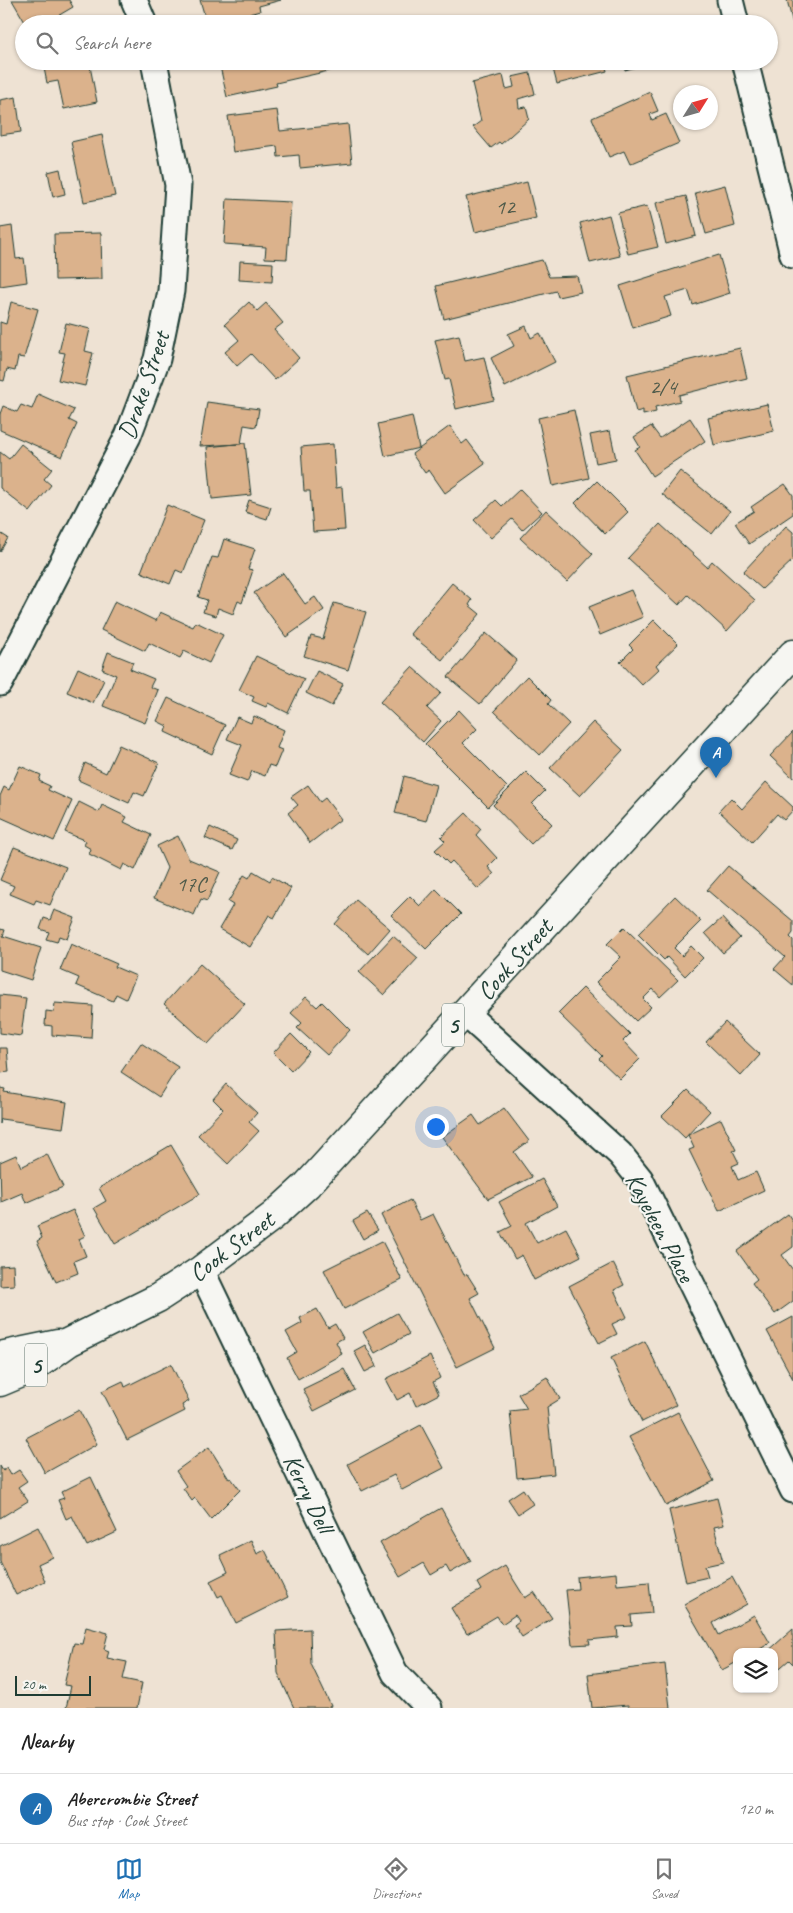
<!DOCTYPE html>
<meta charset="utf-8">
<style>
:root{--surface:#fff;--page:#f6f6f6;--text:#222;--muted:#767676;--line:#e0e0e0;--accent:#1f6fb2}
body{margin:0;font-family:Caveat,sans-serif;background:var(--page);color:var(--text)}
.controls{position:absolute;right:15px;bottom:15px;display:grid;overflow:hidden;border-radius:10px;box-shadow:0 1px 4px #0004}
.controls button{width:45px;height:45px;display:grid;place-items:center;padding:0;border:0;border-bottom:1px solid var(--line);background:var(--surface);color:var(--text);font:25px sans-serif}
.compass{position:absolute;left:673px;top:85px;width:45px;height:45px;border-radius:50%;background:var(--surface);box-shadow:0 1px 4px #0004;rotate:53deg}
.scale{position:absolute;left:15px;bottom:12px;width:76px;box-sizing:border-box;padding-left:5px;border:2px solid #1f3d34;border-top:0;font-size:14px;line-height:18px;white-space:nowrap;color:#1f3d34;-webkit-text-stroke:4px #f6f6f2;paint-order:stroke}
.you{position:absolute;left:435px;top:1126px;width:18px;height:18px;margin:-12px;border:4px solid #fff;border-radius:50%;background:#1a73e8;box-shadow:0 0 0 8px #1a73e833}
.badge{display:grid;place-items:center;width:32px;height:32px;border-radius:50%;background:var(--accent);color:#fff;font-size:16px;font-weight:700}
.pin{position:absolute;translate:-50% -41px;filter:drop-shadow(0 1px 2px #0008)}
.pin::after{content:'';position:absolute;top:26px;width:18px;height:15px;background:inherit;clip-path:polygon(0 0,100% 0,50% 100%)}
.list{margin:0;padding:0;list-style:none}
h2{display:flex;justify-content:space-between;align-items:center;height:65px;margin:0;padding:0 20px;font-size:21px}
h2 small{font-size:16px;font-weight:400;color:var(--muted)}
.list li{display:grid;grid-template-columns:32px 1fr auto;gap:15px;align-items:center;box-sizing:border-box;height:70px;padding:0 20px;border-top:1px solid var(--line)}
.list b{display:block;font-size:19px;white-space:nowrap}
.list p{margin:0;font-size:16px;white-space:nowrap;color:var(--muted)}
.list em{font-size:16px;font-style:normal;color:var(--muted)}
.icon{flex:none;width:28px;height:28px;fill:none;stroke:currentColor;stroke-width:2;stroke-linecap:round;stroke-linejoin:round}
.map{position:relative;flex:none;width:793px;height:1708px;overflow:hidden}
.search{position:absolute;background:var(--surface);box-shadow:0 1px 4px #0004;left:15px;right:15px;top:15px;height:55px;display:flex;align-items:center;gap:12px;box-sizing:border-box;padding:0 18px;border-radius:28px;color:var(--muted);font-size:19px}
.sheet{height:135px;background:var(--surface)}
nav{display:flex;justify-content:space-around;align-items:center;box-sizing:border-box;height:70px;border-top:1px solid var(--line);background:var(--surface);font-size:14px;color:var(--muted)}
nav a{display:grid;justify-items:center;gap:2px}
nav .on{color:var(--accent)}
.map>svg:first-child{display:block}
</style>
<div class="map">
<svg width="793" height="1708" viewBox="0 0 793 1708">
<rect width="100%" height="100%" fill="#eee2d3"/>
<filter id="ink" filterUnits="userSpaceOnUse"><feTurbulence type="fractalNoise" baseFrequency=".02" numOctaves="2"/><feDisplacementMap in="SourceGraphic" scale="10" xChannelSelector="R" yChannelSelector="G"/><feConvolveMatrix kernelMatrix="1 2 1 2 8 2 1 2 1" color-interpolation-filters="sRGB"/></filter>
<g filter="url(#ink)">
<path fill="#dbb28c" stroke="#1f3d34" d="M 12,0 L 69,0 L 73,7 L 44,24 L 26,24 Z
M 200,0 L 281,0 L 259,6 L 260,11 L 212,24 L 207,24 Z
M 787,0 L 793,0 L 793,24 Z
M 52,61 L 89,61 L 97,102 L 64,109 L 58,81 L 47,83 L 43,63 Z
M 331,61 L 333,70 L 276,83 L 277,86 L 227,97 L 219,62 Z
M 551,61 L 604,61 L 607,71 L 557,84 Z
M 623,61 L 659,61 L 625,70 Z
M 530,73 L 535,94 L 518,99 L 519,108 L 526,107 L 529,119 L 501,144 L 499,142 L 491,148 L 473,127 L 481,121 L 472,83 L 503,75 L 506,89 L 514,87 L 512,77 Z
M 650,92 L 658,111 L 650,114 L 652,120 L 666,114 L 679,143 L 630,164 L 624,151 L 609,157 L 592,118 Z
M 16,97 L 21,132 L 0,135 L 0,100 Z
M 277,110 L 280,131 L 348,124 L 352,163 L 300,168 L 299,155 L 278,157 L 277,146 L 233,152 L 228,116 Z
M 102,135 L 115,196 L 84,202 L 71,142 Z
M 60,169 L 65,194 L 53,197 L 48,172 Z
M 527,182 L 536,218 L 475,232 L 466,197 Z
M 725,185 L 735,226 L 706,234 L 695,193 Z
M 686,196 L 696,236 L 666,244 L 656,203 Z
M 227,199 L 291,202 L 287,259 L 265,258 L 266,247 L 224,244 Z
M 647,206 L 658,247 L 628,254 L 618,213 Z
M 609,215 L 620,256 L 590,263 L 580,223 Z
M 12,226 L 16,259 L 24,258 L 27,282 L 0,286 L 0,228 Z
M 101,233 L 102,279 L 55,280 L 54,234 Z
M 719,255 L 730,293 L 693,305 L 688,290 L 665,297 L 671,316 L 633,328 L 620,286 Z
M 542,260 L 549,277 L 577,276 L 581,292 L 558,297 L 556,291 L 444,319 L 436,286 Z
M 240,261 L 273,263 L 272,282 L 239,280 Z
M 11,302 L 38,309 L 24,358 L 18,357 L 15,371 L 7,369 L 4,381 L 0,380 L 0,322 L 6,324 Z
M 249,302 L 257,311 L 266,303 L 283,323 L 274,330 L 299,358 L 275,380 L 251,354 L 237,366 L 225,352 L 239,340 L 225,324 Z
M 66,323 L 90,329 L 85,351 L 93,353 L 85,386 L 58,380 L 65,353 L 59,352 Z
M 526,326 L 531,338 L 540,333 L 555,362 L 505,387 L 491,358 L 514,346 L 508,334 Z
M 459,335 L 465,361 L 484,357 L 494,400 L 456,409 L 449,379 L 445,380 L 435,340 Z
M 740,348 L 747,378 L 679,395 L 680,401 L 655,407 L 656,412 L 643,415 L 643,410 L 636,412 L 627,375 Z
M 38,394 L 74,410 L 69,420 L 77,424 L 62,457 L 0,430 L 0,414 L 3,406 L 17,412 L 21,405 L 32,409 Z
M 207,402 L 259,409 L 256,427 L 244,425 L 241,444 L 200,446 Z
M 767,404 L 774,431 L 714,445 L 708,418 Z
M 574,410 L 589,478 L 553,486 L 538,418 Z
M 412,416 L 419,448 L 385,456 L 378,424 Z
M 690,418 L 705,441 L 652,476 L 635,450 L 640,447 L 634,437 L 651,426 L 660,438 Z
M 450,426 L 462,444 L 467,440 L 485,464 L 445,493 L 429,470 L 425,473 L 412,454 Z
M 610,431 L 616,459 L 596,463 L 590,435 Z
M 245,443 L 251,495 L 212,499 L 207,447 Z
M 21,444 L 52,469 L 44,479 L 51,485 L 30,512 L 0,488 L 0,452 L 9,459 Z
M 333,444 L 336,488 L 342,487 L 345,530 L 313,532 L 310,491 L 304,491 L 301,447 Z
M 680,471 L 730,511 L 712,534 L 662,494 Z
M 597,481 L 628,512 L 605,534 L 575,503 Z
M 785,484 L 793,495 L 793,514 L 749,544 L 735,523 L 754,511 L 751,507 Z
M 520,489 L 542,512 L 522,530 L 512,519 L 491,538 L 474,520 L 496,500 L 502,506 Z
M 249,500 L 271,507 L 267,519 L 245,512 Z
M 167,505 L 204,520 L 183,573 L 176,570 L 170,584 L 141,572 Z
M 546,510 L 593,554 L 567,582 L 520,538 Z
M 660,524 L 707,567 L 712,561 L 755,600 L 727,631 L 688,595 L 679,605 L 628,558 Z
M 786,526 L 793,532 L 793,560 L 762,589 L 743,572 Z
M 0,533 L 8,538 L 0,552 Z
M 224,539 L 255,549 L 248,569 L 253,570 L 242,603 L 238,601 L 233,614 L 218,608 L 216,616 L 203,612 L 207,600 L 198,597 L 212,557 L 218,558 Z
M 283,573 L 305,604 L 315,597 L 324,610 L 286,637 L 254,593 Z
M 452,583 L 472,600 L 469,605 L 480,614 L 442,660 L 410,634 Z
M 631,590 L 643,617 L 600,635 L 589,607 Z
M 115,601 L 156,621 L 160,612 L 193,627 L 196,622 L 223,635 L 209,663 L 184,651 L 180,658 L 149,643 L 145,651 L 101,630 Z
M 334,603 L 366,612 L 348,670 L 304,656 L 311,636 L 323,639 Z
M 654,620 L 678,644 L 656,665 L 659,669 L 642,685 L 620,662 L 633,649 L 629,645 Z
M 486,633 L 517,660 L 480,704 L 448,677 Z
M 108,652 L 133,662 L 130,669 L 154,679 L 150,687 L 158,690 L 145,723 L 103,706 L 116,675 L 102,669 Z
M 256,656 L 304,679 L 288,713 L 268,703 L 266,707 L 252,701 L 254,697 L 239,690 Z
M 412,667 L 441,693 L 427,708 L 441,721 L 423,742 L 380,702 Z
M 78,668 L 104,680 L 93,703 L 67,692 Z
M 317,671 L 343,684 L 332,706 L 306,693 Z
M 527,676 L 551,700 L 548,704 L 569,724 L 540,755 L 494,711 Z
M 168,698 L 225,725 L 212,754 L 165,732 L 167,726 L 157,721 Z
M 459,710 L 477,729 L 463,743 L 507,787 L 488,807 L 425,744 Z
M 254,716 L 284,730 L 277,748 L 282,750 L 275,767 L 269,765 L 265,776 L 252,771 L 247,782 L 229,775 L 242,745 L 227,739 L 237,717 L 251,723 Z
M 593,722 L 623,750 L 580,796 L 550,768 Z
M 793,732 L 793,778 L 770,756 Z
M 119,745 L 159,763 L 144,796 L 134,792 L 129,803 L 78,780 L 85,763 L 106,773 Z
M 20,766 L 41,775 L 39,781 L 50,786 L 48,790 L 72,801 L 54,841 L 0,817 L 0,796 L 4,787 L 9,790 Z
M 526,772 L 545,791 L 532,804 L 552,824 L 531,844 L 493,805 Z
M 404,776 L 436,785 L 426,821 L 395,813 Z
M 766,782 L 793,807 L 793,810 L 784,820 L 777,814 L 752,842 L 719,811 L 731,798 L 742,809 Z
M 308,785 L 320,802 L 325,798 L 341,819 L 310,843 L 288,813 L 298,805 L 291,797 Z
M 79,802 L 99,812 L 102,805 L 127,817 L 124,822 L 151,835 L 135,870 L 124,864 L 121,870 L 89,854 L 91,849 L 84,845 L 86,841 L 65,832 Z
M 466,813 L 481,829 L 476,835 L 497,858 L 488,867 L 494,874 L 478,889 L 452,861 L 449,864 L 435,850 L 445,841 L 441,837 Z
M 210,827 L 237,840 L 232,850 L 205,838 Z
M 178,836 L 189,859 L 220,872 L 207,901 L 201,899 L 194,915 L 154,898 L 167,868 L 157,846 Z
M 14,847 L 66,867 L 50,905 L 36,900 L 34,904 L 10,894 L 14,886 L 0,880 Z
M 728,866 L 793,921 L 793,933 L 790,937 L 793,940 L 793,985 L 774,969 L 785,957 L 707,890 Z
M 253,871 L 270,881 L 272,877 L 291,888 L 274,918 L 269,915 L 250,947 L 219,929 L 233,905 L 228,902 L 244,875 L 249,878 Z
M 436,889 L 461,914 L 426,949 L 391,915 L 410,896 L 420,906 Z
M 675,896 L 701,921 L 674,948 L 682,956 L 691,946 L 703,958 L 685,976 L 667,957 L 664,960 L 638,934 Z
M 356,900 L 390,929 L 368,954 L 335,924 Z
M 54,910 L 75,918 L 67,939 L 59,936 L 57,942 L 46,939 L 49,932 L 40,929 L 44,918 L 50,920 Z
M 722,918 L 740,938 L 723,953 L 705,933 Z
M 624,927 L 678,980 L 660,997 L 653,989 L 643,999 L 651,1007 L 636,1021 L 596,982 L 621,957 L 607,944 Z
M 0,929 L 5,930 L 3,936 L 41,948 L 31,980 L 0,970 Z
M 393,936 L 418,958 L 384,995 L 359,972 Z
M 71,944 L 117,964 L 115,967 L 136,976 L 126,999 L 116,994 L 113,1001 L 76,985 L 79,978 L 60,970 Z
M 200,964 L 245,1004 L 208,1044 L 164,1004 Z
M 583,988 L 630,1034 L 623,1041 L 640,1059 L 620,1079 L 599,1059 L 602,1056 L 558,1013 Z
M 0,995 L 26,998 L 21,1036 L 0,1033 Z
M 306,997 L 317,1007 L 322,1002 L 350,1030 L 327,1055 L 297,1028 L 302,1023 L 291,1013 Z
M 55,1003 L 93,1006 L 91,1038 L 52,1035 L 52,1026 L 45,1025 L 46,1011 L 54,1012 Z
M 725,1022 L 760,1055 L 741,1076 L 706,1042 Z
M 291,1034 L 309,1052 L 291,1071 L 273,1053 Z
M 141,1043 L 178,1067 L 159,1097 L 121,1072 Z
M 0,1048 L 7,1048 L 9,1072 L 0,1073 Z
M 226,1084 L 257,1113 L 249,1122 L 259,1131 L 228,1164 L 198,1135 L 223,1109 L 213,1099 Z
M 0,1088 L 5,1089 L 4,1092 L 67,1102 L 63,1128 L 1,1119 L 0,1124 Z
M 688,1090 L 710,1111 L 685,1138 L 662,1116 Z
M 504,1108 L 529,1141 L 514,1152 L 532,1177 L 488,1199 L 442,1137 L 473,1115 L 480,1125 Z
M 721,1119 L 736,1150 L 733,1151 L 739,1163 L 732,1166 L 738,1180 L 756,1172 L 764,1190 L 719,1211 L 689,1150 L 694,1148 L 688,1135 Z
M 171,1145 L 200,1194 L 115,1244 L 94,1208 L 106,1201 L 99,1188 Z
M 47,1154 L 63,1187 L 26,1203 L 22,1193 L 1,1202 L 0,1162 L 16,1155 L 21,1167 Z
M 542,1179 L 557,1206 L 526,1223 L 537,1243 L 566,1228 L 581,1256 L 534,1280 L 522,1255 L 515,1259 L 500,1232 L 512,1226 L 499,1202 Z
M 410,1200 L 420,1220 L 433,1214 L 464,1275 L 467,1274 L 479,1293 L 470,1298 L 495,1348 L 457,1367 L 381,1215 Z
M 73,1210 L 85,1236 L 79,1239 L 86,1256 L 74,1261 L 78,1273 L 56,1282 L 37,1241 L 42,1238 L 37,1226 Z
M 367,1213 L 378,1230 L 363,1239 L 353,1221 Z
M 788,1214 L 793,1222 L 793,1247 L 782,1255 L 793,1270 L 793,1301 L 775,1314 L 752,1283 L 757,1279 L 737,1251 Z
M 382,1241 L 402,1280 L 344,1309 L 324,1270 Z
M 613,1263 L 624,1285 L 614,1290 L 627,1317 L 612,1324 L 617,1334 L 599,1343 L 569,1286 Z
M 13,1265 L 14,1285 L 0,1286 L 0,1266 Z
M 317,1309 L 328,1328 L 335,1324 L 343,1338 L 336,1342 L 342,1354 L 298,1379 L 287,1358 L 297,1352 L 286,1332 L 302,1323 L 300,1318 Z
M 397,1313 L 409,1334 L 375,1353 L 363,1332 Z
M 793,1317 L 793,1379 L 767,1331 Z
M 645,1341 L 676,1405 L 642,1422 L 611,1358 Z
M 365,1345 L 377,1366 L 365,1372 L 354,1351 Z
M 430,1356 L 440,1378 L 433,1382 L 439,1394 L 416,1406 L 410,1393 L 397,1400 L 386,1379 Z
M 171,1364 L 189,1401 L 182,1405 L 185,1411 L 127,1440 L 102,1391 L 123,1381 L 125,1387 Z
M 344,1369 L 355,1390 L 314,1411 L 303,1389 Z
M 547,1377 L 560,1399 L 547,1407 L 554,1474 L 517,1478 L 510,1411 L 527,1409 L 518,1394 Z
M 79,1410 L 97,1444 L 45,1473 L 26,1438 Z
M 678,1412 L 714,1481 L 666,1506 L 629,1437 Z
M 421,1425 L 444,1468 L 402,1490 L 394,1475 L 362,1491 L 348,1464 Z
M 209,1447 L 229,1479 L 231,1478 L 240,1490 L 211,1519 L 195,1498 L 192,1501 L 183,1488 L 186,1486 L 176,1471 Z
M 0,1466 L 3,1471 L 7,1468 L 11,1475 L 19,1470 L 27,1481 L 18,1487 L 28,1501 L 0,1518 Z
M 91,1477 L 117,1532 L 87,1546 L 72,1516 L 66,1519 L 58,1500 L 64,1498 L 61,1492 Z
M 523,1489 L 533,1504 L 518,1514 L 508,1499 Z
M 717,1498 L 724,1525 L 714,1527 L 723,1562 L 705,1566 L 708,1577 L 686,1582 L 669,1510 Z
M 441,1508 L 471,1561 L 450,1573 L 446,1566 L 431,1575 L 424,1563 L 400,1577 L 380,1543 Z
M 38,1527 L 53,1557 L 38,1564 L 45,1581 L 16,1595 L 0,1562 L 0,1546 Z
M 251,1540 L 257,1554 L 265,1550 L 288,1597 L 236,1623 L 222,1595 L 218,1597 L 210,1581 L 228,1572 L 220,1555 Z
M 505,1566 L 525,1598 L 534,1592 L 552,1618 L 522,1637 L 514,1625 L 519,1621 L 515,1615 L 502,1624 L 497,1616 L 467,1634 L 451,1608 L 481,1590 L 477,1583 Z
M 616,1573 L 617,1585 L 649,1582 L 652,1613 L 631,1615 L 632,1626 L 617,1627 L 618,1637 L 589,1640 L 590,1644 L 572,1645 L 566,1590 L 578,1589 L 577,1577 Z
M 732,1577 L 747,1604 L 713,1623 L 719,1635 L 754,1615 L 770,1643 L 755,1652 L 737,1652 L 737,1662 L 722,1670 L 684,1604 Z
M 86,1627 L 108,1633 L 104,1649 L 109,1651 L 107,1658 L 127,1662 L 123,1679 L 142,1683 L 137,1708 L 66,1708 L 71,1686 L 64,1685 L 74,1643 L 82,1644 Z
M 310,1629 L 311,1664 L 331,1706 L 327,1708 L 294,1708 L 278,1673 L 276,1631 Z
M 793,1629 L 793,1664 L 789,1660 L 774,1673 L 774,1652 L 767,1652 Z
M 665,1664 L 670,1708 L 628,1708 L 628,1705 L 592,1708 L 588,1674 Z"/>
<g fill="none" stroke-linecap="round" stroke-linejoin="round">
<g stroke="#1f3d34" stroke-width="29">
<path id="minor" d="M 134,0 L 144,24
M 730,0 L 736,24
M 745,61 L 793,255
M 0,683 L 128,436 L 157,359 L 171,291 L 178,185 L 154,61
M 465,1013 L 620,1154 L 640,1179 L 793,1490
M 201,1270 L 395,1673 L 429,1708"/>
</g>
<g stroke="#1f3d34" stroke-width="31">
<path id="primary" d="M 0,1356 L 58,1344
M 0,1382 L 31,1369 L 69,1342 L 158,1298 L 201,1270 L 273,1216 L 307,1185 L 793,654"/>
</g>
<use href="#minor" stroke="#f6f6f2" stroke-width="25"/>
<use href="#primary" stroke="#f6f6f2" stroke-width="28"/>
</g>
</g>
<g text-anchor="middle" stroke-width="4.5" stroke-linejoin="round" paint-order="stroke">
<g font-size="22" fill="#4e5a4a">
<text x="505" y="214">12</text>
<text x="663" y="394">2/4</text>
<text x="191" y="891">17C</text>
</g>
<g fill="#f6f6f2" stroke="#60746d" stroke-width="1">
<rect x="442" y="1003.5" width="22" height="43" rx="4"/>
<rect x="25" y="1343.5" width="22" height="43" rx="4"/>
</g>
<g font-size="24" font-weight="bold" fill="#1f3d34">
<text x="453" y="1033">5</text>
<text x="36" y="1373">5</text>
</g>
<g font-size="25" fill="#1f3d34" stroke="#f6f6f2">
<text transform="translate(143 385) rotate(-71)" y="9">Drake Street</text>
<text transform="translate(514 959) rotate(-48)" y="9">Cook Street</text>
<text transform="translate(661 1227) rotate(62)" y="9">Kayeleen Place</text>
<text transform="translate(231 1246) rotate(-37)" y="9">Cook Street</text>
<text transform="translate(309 1493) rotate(64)" y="9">Kerry Dell</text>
</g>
</g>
</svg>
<div class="controls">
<button><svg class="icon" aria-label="layers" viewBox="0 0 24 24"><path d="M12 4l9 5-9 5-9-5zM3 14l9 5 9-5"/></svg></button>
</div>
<svg class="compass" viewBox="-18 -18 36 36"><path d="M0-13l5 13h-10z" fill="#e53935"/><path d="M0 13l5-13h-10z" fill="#767676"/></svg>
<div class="scale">20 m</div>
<div class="you"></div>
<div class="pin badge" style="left:716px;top:778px">A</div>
<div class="search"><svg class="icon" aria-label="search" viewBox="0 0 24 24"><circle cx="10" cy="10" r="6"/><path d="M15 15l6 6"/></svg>Search here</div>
</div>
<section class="sheet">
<h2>Nearby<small></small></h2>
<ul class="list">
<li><span class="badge">A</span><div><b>Abercrombie Street</b><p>Bus stop · Cook Street</p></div><em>120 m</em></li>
</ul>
</section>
<nav>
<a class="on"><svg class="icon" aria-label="map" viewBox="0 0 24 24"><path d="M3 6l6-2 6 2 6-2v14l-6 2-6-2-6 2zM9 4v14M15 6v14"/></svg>Map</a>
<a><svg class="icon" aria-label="directions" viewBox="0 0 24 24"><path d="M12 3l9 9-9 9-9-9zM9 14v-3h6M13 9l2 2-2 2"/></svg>Directions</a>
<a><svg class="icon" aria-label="saved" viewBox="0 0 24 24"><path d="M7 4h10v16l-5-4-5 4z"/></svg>Saved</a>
</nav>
